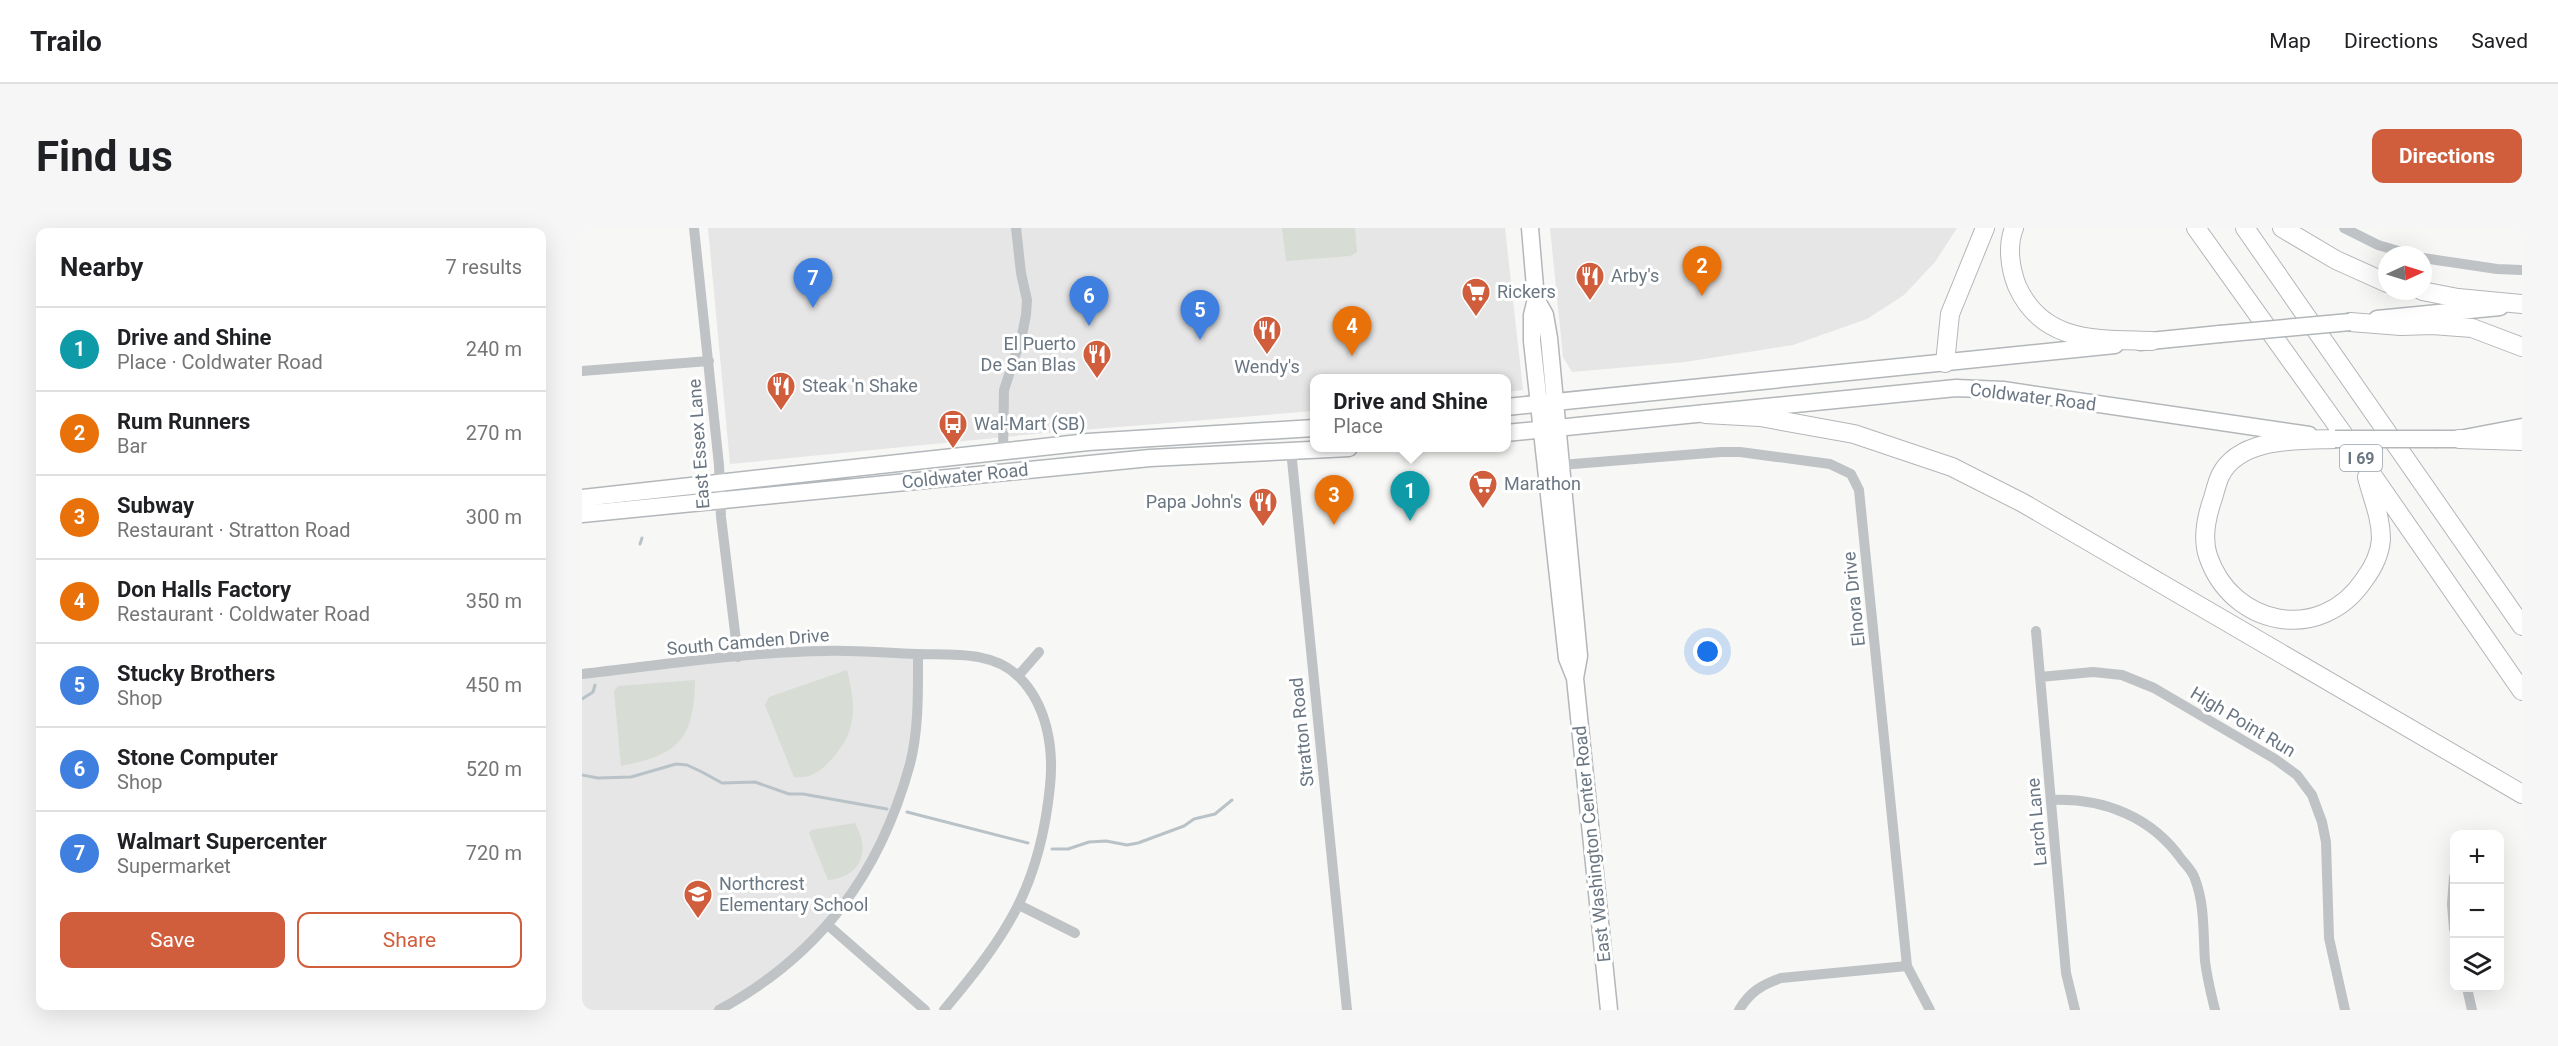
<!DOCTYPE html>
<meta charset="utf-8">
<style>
:root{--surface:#fff;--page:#f6f6f6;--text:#202124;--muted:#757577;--line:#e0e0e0;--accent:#d05e3c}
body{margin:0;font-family:Roboto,sans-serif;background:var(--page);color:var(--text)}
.controls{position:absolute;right:18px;bottom:18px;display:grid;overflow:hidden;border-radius:12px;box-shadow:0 6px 24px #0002}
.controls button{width:54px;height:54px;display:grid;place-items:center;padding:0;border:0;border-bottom:2px solid var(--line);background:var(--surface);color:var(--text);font:30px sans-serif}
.compass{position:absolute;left:1796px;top:18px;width:54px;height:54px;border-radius:50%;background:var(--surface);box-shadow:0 6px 24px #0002;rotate:86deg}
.you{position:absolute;left:1126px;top:424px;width:21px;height:21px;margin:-15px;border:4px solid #fff;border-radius:50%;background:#1a73e8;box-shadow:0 0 0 9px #1a73e833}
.badge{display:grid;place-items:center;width:39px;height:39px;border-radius:50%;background:var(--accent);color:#fff;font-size:20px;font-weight:700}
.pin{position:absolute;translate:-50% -50px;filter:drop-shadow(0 2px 3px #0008)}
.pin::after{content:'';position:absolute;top:32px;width:21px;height:18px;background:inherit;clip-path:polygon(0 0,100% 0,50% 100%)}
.popup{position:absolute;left:728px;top:146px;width:201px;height:78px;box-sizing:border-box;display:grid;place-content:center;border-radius:12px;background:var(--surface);filter:drop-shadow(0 2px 4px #0005);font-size:20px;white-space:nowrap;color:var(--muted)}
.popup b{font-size:22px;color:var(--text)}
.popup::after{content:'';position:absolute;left:50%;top:100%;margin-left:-12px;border:12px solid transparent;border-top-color:var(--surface)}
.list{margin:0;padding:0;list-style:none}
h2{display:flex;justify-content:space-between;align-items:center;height:78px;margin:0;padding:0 24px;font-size:26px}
h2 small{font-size:20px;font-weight:400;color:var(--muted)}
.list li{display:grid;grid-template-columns:39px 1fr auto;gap:18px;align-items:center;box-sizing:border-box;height:84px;padding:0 24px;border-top:2px solid var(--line)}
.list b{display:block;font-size:22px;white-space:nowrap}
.list p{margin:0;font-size:20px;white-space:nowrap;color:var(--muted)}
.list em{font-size:20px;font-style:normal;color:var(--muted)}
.actions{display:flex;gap:12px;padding:18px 24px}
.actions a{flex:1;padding:14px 0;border:2px solid var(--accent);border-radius:12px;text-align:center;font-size:21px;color:var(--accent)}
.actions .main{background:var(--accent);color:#fff}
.icon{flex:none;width:33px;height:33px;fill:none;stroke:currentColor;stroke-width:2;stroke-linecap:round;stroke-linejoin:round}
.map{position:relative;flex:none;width:1940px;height:782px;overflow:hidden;border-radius:12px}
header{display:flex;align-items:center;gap:36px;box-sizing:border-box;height:84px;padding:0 30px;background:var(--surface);border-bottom:2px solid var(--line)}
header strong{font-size:28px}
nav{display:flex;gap:33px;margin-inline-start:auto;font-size:21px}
.intro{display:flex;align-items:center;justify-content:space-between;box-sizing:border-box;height:144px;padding:0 36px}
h1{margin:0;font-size:42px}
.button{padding:15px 27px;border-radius:12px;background:var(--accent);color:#fff;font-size:21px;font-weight:700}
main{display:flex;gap:36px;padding:0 36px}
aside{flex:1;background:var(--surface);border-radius:12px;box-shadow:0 6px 24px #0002}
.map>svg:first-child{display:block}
</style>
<header>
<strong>Trailo</strong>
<nav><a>Map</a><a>Directions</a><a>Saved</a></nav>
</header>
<div class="intro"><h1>Find us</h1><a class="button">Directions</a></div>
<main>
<aside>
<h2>Nearby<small>7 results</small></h2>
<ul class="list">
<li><span class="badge" style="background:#0f9aa8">1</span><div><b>Drive and Shine</b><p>Place · Coldwater Road</p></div><em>240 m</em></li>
<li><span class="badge" style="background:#e8710a">2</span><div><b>Rum Runners</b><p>Bar</p></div><em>270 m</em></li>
<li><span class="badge" style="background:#e8710a">3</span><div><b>Subway</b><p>Restaurant · Stratton Road</p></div><em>300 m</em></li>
<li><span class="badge" style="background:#e8710a">4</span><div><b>Don Halls Factory</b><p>Restaurant · Coldwater Road</p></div><em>350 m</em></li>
<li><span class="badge" style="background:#3f7fe0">5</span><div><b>Stucky Brothers</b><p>Shop</p></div><em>450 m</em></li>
<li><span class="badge" style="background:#3f7fe0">6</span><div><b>Stone Computer</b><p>Shop</p></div><em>520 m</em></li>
<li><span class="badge" style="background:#3f7fe0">7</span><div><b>Walmart Supercenter</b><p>Supermarket</p></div><em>720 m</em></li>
</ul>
<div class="actions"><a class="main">Save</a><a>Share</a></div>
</aside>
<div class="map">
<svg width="1940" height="782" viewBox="0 0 1940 782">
<rect width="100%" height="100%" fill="#f7f7f5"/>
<path fill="#e5e6e5" d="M 126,0 L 923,0 L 941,162 L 924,164 L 924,150 L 732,150 L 732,183 L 463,205 L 148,236 Z
M 968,0 L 1375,0 L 1353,34 L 1322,67 L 1285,91 L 1211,117 L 1103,134 L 990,144 L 981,129 Z
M 336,426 L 328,534 L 304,605 L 247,698 L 137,782 L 0,782 L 0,446 L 156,429 Z"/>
<path fill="#d7dcd4" d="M 700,0 L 773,0 L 775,24 L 768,28 L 704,33 Z
M 265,442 C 275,482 275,506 245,536 C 236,545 225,551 212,549 L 183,477 L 187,469 Z
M 113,452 C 112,511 97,527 39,538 L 32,463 L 36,458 Z
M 273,595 C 289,624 279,649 246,652 L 227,605 L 229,602 Z"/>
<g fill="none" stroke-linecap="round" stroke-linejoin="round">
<path stroke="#b9c3c7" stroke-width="3" d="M 58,316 L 60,310
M 0,471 L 11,464 L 13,457
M 0,547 L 16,550 L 49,549 L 94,536 L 105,537 L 120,544 L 140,555 L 173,554 L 207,566 L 221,566 L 305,581
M 325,584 L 446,615
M 470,621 L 486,621 L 507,614 L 524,613 L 545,617 L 556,615 L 602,598 L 612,591 L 633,586 L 650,572"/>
<g stroke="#b3b7ba" stroke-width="19">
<path id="primary" d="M 948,0 L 954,71 L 950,87 L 950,113 L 985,430 L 993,450 L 1027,782
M 954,71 L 963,87 L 967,110 L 997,428 L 993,450
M 1795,91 L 1918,79
M 1558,114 L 1638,106
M 924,179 L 1533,117
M 924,205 L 1374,160 L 1421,162 L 1727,207
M 1856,211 L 1877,211 L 1940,199
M 0,270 L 506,214 L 732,200
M 0,286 L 568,230 L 767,220"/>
</g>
<g stroke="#b3b6b9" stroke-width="20">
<path id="motorway" d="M 1432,0 C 1425,18 1428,40 1435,58 C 1461,116 1516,111 1570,113
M 1614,0 L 1782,235 L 1940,463
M 1663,0 L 1940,398
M 1700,0 L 1754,32 L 1805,55
M 1840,63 L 1876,70 L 1940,76
M 1768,94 L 1819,98 L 1850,97 L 1890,100 L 1940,119
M 1363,135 L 1368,86 L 1403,0
M 1123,186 L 1178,189 L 1272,206 L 1370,239 L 1441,275 L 1940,566
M 1753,211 C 1717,212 1657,209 1638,248 C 1635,255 1633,263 1631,270 C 1625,287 1620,310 1626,328 C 1650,399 1739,416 1782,352 C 1791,340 1798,326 1799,311 C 1799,288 1790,270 1785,249
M 1877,211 L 1940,213"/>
</g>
<path stroke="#bfc3c6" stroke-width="10" d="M 112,0 L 137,237 L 139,289 L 156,429
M 1762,0 L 1796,17 L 1830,27
M 1841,30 L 1915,41 L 1940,42
M 0,143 L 127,133
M 709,222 L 765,782
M 421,223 L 422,162 L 440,107 L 444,87 L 445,72 L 439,45 L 434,0
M 979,237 L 1139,224 L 1158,224 L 1248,236 L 1269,246 L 1277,262 L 1325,738 L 1348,782
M 1454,403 L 1484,745 L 1493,782
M 0,446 C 80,437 162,424 243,423 C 273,422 304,425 334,426 C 367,427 411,422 437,449 C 465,477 472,520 468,558 C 458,659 425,707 362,782
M 436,448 L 457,424
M 1458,449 L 1511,444 L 1540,447 L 1572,460 L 1693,531 L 1715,547 L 1730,567 L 1740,594 L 1744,614 L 1747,710 L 1763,782
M 1470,572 C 1522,570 1570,589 1600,632 C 1605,638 1611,644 1613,651 C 1623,677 1621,706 1623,733 C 1625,749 1629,766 1633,782
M 1872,649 L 1870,676 L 1872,701
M 437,677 L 493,705
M 247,698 L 343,782
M 1885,760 L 1890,782
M 137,782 C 238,727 298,646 328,536 C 337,501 336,462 336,426
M 1157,782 C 1168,764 1179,757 1199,750 L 1325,738"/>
<use href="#primary" stroke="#fff" stroke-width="16"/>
<use href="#motorway" stroke="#fff" stroke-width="18"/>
<g stroke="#b3b7ba" stroke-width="19" stroke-linecap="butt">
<path id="primary-bridge" d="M 1638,106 L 1768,94
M 1753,211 L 1856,211"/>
</g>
<use href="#primary-bridge" stroke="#fff" stroke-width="16"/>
</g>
<defs>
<g id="restaurant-pin" transform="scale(1.5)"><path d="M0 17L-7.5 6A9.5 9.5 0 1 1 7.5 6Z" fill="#d05e3c" stroke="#fff"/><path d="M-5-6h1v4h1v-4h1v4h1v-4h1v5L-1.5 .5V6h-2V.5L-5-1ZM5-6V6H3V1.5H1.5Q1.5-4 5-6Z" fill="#fff"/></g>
<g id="supermarket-pin" transform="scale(1.5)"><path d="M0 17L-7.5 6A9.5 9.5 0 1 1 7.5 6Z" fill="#d05e3c" stroke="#fff"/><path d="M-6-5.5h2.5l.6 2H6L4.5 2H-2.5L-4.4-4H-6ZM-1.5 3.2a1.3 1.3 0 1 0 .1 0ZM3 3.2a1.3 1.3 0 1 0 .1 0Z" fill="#fff"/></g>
<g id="bus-pin" transform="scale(1.5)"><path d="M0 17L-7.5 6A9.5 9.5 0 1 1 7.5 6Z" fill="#d05e3c" stroke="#fff"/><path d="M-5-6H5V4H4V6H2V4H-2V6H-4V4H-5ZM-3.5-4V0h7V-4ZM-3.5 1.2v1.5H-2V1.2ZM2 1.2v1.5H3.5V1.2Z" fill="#fff"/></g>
<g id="school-pin" transform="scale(1.5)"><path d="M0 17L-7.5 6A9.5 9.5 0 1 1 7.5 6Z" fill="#d05e3c" stroke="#fff"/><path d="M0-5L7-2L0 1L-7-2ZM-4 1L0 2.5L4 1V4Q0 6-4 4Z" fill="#fff"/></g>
</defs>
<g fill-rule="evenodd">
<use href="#restaurant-pin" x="1008" y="48"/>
<use href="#supermarket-pin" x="894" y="64"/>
<use href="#restaurant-pin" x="685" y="102"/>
<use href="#restaurant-pin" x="515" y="126"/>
<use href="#restaurant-pin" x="199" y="158"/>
<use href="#bus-pin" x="371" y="196"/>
<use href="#supermarket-pin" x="901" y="256"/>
<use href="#restaurant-pin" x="681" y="274"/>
<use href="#school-pin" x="116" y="666"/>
</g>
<g text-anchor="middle" stroke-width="6" stroke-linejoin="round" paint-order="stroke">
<rect fill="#fff" stroke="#97a0a8" stroke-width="1.5" x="1758" y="217" width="42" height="26" rx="4.5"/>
<g font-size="16" font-weight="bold" fill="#6a7783">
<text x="1779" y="236">I 69</text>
</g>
<g font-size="18" fill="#6a7783" stroke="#fff" text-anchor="start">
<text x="1029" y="54">Arby's</text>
<text x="915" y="70">Rickers</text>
<text x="494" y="122" text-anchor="end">El Puerto<tspan x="494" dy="21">De San Blas</tspan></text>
<text x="685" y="145" text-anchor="middle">Wendy's</text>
<text x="220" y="164">Steak 'n Shake</text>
<text x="392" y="202">Wal-Mart (SB)</text>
<text x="922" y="262">Marathon</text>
<text x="660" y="280" text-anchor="end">Papa John's</text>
<text x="137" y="662">Northcrest<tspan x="137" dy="21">Elementary School</tspan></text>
</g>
<g font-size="18" fill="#6a7783" stroke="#fff">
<text transform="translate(1451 169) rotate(7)" y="6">Coldwater Road</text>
<text transform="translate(117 216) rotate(-94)" y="6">East Essex Lane</text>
<text transform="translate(383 248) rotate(-6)" y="6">Coldwater Road</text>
<text transform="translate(1272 371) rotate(-96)" y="6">Elnora Drive</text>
<text transform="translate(166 414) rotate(-5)" y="6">South Camden Drive</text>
<text transform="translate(1661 494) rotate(31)" y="6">High Point Run</text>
<text transform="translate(720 504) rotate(-96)" y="6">Stratton Road</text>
<text transform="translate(1455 594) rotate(-95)" y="6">Larch Lane</text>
<text transform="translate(1010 616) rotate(-96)" y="6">East Washington Center Road</text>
</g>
</g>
</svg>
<div class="controls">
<button>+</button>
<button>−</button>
<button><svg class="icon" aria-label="layers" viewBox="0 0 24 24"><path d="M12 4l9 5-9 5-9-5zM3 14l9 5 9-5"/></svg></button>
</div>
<svg class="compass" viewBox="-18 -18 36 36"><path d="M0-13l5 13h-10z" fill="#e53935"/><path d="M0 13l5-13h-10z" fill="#757577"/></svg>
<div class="you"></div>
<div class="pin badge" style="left:828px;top:293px;background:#0f9aa8">1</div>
<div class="popup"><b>Drive and Shine</b>Place</div>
<div class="pin badge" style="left:1120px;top:68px;background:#e8710a">2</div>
<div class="pin badge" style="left:752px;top:297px;background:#e8710a">3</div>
<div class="pin badge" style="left:770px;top:128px;background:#e8710a">4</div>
<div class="pin badge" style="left:618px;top:112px;background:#3f7fe0">5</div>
<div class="pin badge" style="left:507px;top:98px;background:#3f7fe0">6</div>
<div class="pin badge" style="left:231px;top:80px;background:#3f7fe0">7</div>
</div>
</main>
